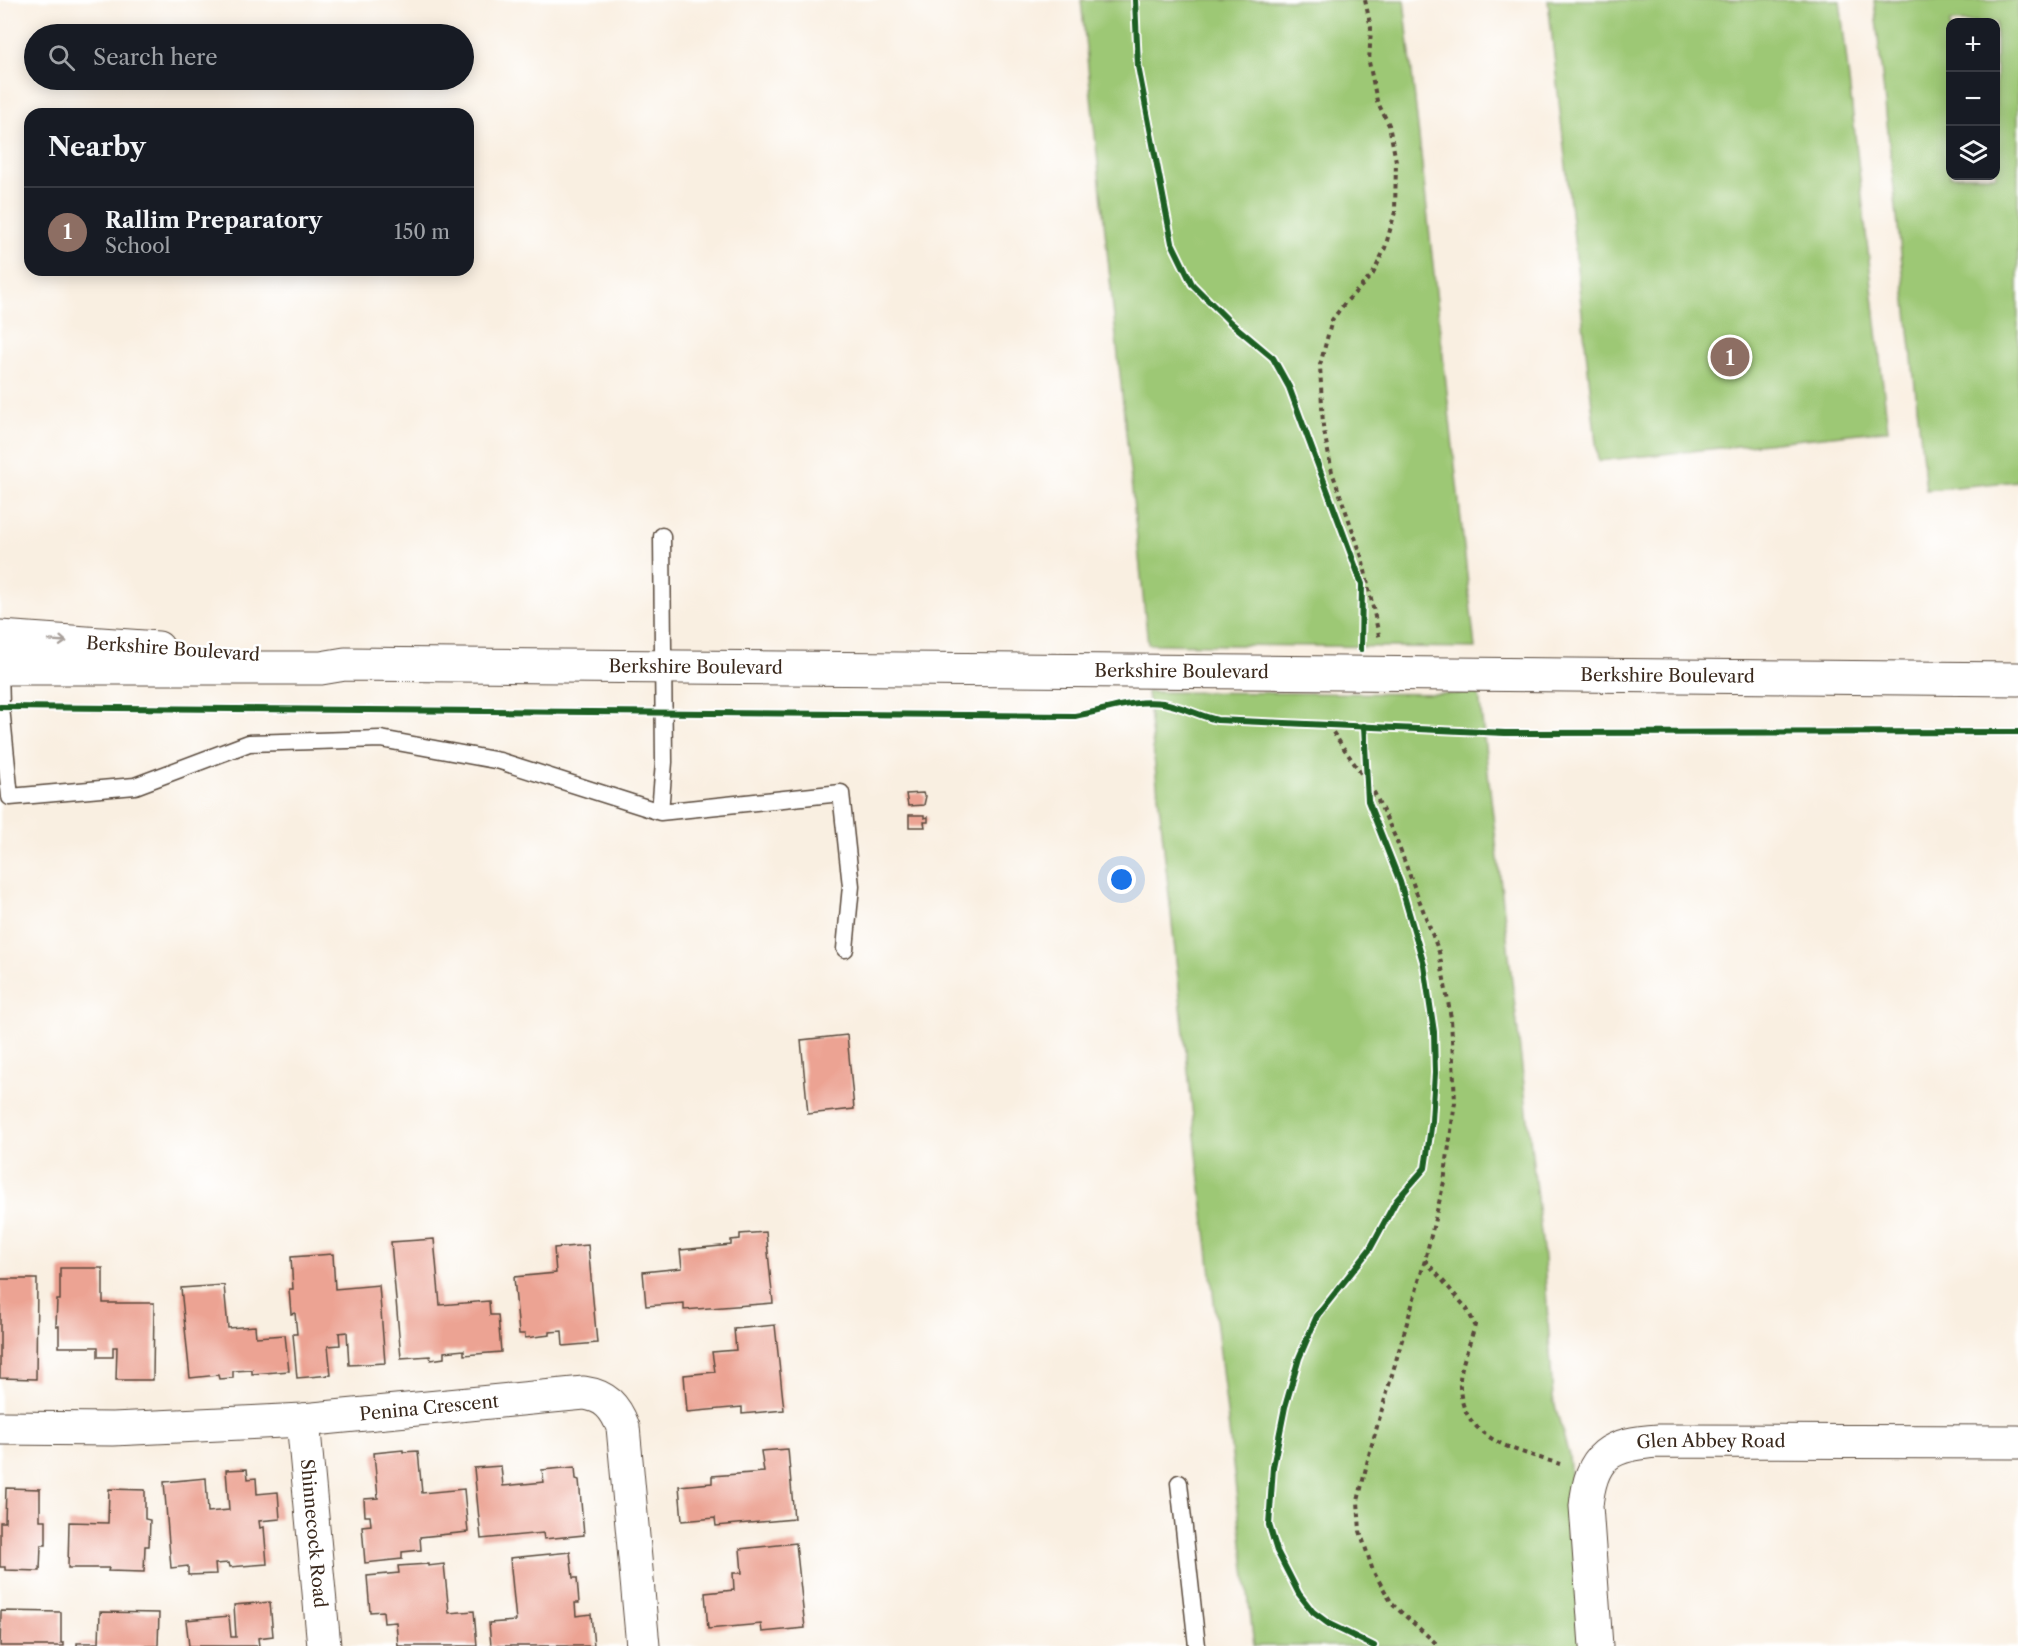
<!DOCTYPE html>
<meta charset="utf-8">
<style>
:root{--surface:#171b24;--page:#20242c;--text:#f1f3f6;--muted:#9ea1a6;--line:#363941;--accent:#d1495b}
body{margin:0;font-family:"Libre Caslon Text",serif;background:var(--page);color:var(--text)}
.controls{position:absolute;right:18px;top:18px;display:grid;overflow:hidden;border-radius:12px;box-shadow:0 3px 15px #0003}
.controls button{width:54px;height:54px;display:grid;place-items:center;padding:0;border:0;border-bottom:2px solid var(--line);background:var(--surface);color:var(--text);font:30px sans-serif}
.you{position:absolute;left:1122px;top:880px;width:21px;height:21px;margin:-15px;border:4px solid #fff;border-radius:50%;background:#1a73e8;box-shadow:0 0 0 9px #1a73e833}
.badge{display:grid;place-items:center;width:39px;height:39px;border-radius:50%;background:var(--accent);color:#fff;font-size:20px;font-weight:700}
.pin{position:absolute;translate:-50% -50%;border:3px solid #fff;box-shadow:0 2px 6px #0006}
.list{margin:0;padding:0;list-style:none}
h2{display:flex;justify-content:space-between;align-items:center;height:78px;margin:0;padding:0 24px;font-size:26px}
h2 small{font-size:20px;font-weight:400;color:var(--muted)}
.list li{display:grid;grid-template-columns:39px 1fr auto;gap:18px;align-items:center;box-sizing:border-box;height:90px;padding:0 24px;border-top:2px solid var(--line)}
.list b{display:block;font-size:22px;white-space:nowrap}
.list p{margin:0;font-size:20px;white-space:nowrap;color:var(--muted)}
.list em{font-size:20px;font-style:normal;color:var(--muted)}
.icon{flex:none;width:33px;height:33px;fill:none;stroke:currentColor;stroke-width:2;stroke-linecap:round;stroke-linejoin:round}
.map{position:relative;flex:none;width:2018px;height:1646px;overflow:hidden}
.search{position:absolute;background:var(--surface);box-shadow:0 3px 15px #0003;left:24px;top:24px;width:450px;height:66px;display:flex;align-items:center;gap:15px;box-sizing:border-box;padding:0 21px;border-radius:33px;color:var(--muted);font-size:22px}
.panel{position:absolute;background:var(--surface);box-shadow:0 3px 15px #0003;left:24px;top:108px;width:450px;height:168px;border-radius:18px}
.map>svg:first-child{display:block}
</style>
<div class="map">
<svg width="2018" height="1646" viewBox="0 0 2018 1646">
<rect width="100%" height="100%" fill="#fff"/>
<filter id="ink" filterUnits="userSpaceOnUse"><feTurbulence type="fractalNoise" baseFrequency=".0167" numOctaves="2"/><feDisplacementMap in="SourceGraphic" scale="12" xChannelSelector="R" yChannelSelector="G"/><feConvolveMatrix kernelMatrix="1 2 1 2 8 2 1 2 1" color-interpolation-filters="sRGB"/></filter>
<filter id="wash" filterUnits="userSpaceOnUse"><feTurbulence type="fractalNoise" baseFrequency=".008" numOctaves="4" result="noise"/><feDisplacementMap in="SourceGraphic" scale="24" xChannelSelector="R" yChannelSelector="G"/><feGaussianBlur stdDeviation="1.35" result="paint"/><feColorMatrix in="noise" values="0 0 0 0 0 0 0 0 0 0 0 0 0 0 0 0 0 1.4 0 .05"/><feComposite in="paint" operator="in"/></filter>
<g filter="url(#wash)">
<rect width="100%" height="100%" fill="#f9efe1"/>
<path fill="#9dc875" stroke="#6c794a" stroke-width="1.5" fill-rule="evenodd" d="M 1081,0 L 1404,0 L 1475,648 L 1148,644 Z
M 1548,0 L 1840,0 L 1888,430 L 1598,461 Z
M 1874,0 L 2018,0 L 2018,481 L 1926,490 ZM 1996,22 L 1996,176 L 1950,176 L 1950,22 Z
M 1147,692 L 1479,694 L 1544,1259 L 1553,1398 L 1569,1456 L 1583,1646 L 1254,1646 L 1197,1154 Z"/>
<g id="blocks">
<path fill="#eca393" d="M 923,793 L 924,796 L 926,796 L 924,805 L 908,806 L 906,794 Z
M 909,815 L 924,815 L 924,818 L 928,817 L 928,822 L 924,822 L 925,827 L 909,827 Z
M 847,1035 L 854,1109 L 808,1114 L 801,1040 Z
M 766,1232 L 773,1303 L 684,1310 L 684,1303 L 646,1306 L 643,1272 L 682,1268 L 680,1250 L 731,1245 L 731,1240 L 740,1239 L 740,1234 Z
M 434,1239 L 440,1305 L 489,1301 L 490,1315 L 498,1315 L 501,1352 L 464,1355 L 464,1350 L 444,1352 L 444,1358 L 431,1360 L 430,1356 L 401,1358 L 391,1242 Z
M 588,1245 L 597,1343 L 563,1346 L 562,1331 L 550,1332 L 550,1335 L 525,1338 L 525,1334 L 519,1334 L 514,1277 L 556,1273 L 554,1248 Z
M 333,1254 L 335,1289 L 379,1285 L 385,1363 L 349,1365 L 347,1332 L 339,1333 L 340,1345 L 328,1346 L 331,1375 L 297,1378 L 293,1334 L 297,1334 L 295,1313 L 291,1314 L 289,1289 L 293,1289 L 291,1257 Z
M 60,1268 L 103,1268 L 103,1303 L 154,1303 L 153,1380 L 116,1380 L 117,1347 L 113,1347 L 113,1357 L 98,1357 L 98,1347 L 59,1347 L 59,1326 L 56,1326 L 57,1300 L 60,1300 Z
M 0,1279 L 37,1279 L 36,1379 L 0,1378 Z
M 224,1285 L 228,1328 L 255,1326 L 256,1337 L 285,1335 L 289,1371 L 252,1374 L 252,1370 L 233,1371 L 233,1378 L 219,1379 L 218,1375 L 190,1378 L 181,1288 Z
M 775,1325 L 784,1410 L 742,1414 L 742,1407 L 687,1412 L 684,1375 L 715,1372 L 712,1352 L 736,1350 L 734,1329 Z
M 788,1449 L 794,1519 L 716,1526 L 715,1518 L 682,1521 L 679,1486 L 712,1483 L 712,1476 L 764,1472 L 761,1451 Z
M 403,1450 L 403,1452 L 418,1451 L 422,1493 L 464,1489 L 468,1532 L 420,1537 L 421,1550 L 402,1552 L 402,1559 L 365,1563 L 362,1526 L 371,1525 L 370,1516 L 365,1516 L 364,1499 L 378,1498 L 374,1453 Z
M 501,1466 L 503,1486 L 544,1482 L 542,1470 L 575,1467 L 576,1479 L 579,1480 L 584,1535 L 544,1539 L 543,1533 L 481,1539 L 474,1468 Z
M 247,1469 L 248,1479 L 256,1478 L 257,1494 L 278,1492 L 280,1519 L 259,1521 L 260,1528 L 264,1527 L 267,1564 L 230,1567 L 229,1563 L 215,1564 L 216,1574 L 188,1575 L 188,1566 L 171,1568 L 164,1482 L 206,1478 L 208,1512 L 229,1510 L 226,1470 Z
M 6,1488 L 40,1489 L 40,1520 L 46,1520 L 46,1545 L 41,1545 L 40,1571 L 5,1570 L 5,1567 L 0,1567 L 0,1522 L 5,1522 Z
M 109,1489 L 145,1490 L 145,1519 L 150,1520 L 149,1546 L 145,1546 L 144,1572 L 108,1571 L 109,1568 L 68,1568 L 69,1522 L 108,1523 Z
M 796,1543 L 805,1628 L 762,1632 L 761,1624 L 708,1629 L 705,1593 L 734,1590 L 733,1573 L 742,1573 L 740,1549 Z
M 570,1552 L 573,1578 L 577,1578 L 579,1603 L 575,1603 L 576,1616 L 591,1614 L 594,1646 L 491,1646 L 489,1623 L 516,1621 L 510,1558 Z
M 428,1564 L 428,1566 L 444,1564 L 449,1613 L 474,1611 L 477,1646 L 398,1646 L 396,1622 L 384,1623 L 383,1611 L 370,1612 L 367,1576 L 399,1573 L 398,1566 Z
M 270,1602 L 273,1636 L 258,1638 L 259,1646 L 189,1646 L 186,1620 L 229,1616 L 231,1637 L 236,1637 L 234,1605 Z
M 1,1611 L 61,1612 L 61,1643 L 64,1643 L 64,1646 L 0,1646 Z
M 100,1612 L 159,1613 L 158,1646 L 77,1646 L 77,1643 L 99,1643 Z"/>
</g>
</g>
<g filter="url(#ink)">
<use href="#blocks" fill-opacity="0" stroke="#58483b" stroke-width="1.5"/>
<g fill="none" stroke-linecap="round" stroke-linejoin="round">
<g stroke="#58483b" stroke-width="19">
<path id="service" d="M 0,668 L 1,707 L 10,797 L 135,786 L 249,743 L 381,739 L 500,761 L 660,812 L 664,762 L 662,536
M 660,812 L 841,793 L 851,886 L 845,949
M 1179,1483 L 1197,1646"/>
</g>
<g stroke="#58483b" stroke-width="35">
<g id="minor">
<path id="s1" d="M 303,1420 L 324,1646"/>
<path id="s2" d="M 0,1428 L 113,1429 L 303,1420 L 584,1393 C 606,1396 615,1407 623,1427 L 643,1646"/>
<path id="s3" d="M 1596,1646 L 1586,1506 C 1591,1454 1610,1444 1659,1441 L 2018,1442"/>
</g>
</g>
<g stroke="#58483b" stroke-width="35">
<g id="tertiary">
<path d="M 0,637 L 158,648"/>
<path id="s4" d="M 0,668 L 321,668 L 345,664 L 2018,679"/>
</g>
</g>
<path stroke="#58483b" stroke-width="4" stroke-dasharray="4.5 4.5" stroke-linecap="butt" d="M 1365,0 L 1371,28 L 1369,62 L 1377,101 L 1389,125 L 1396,161 L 1395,212 L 1385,248 L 1373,274 L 1344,304 L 1332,320 L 1320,365 L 1323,426 L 1332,472 L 1362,557 L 1380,640
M 1328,725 L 1375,794 L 1396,839 L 1439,952 L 1451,1018 L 1455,1102 L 1444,1182 L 1425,1260 L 1370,1451 L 1358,1501 L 1360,1531 L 1373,1571 L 1393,1605 L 1439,1646
M 1425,1260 L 1467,1309 L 1475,1325 C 1471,1341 1461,1364 1460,1379 C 1457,1439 1515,1450 1560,1464"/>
<use href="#service" stroke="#fff" stroke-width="16"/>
<use href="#minor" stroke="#fff" stroke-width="33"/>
<use href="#tertiary" stroke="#fff" stroke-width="33"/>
<g stroke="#fff" stroke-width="10">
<path id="cycleway" d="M 1135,0 L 1138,66 L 1172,243 L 1192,284 L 1230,322 L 1273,358 L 1289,387 L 1362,584 L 1361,649
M 0,707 L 1075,716 C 1105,711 1132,699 1163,703 C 1182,706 1199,716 1217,720 L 1505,733 L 2018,732
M 1364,726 L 1368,801 L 1400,882 L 1424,965 L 1434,1032 L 1435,1073 L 1432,1121 L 1425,1168 L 1396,1201 L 1370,1249 L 1317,1316 L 1299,1358 L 1285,1407 L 1273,1467 L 1269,1525 L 1277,1551 L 1299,1594 L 1313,1612 L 1329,1624 L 1374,1646"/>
</g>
<use href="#cycleway" stroke="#1b5e20" stroke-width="6"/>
</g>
<defs><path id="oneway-shaft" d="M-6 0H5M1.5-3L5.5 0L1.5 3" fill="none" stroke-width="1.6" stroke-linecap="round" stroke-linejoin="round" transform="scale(1.5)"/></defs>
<use stroke="#a79f9a" href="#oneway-shaft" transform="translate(58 641) rotate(4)"/>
</g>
<g text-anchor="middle" stroke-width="5" stroke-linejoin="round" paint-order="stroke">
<g font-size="18" fill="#3b2a1e" stroke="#fff">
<text transform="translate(173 649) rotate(4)" y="6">Berkshire Boulevard</text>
<text dy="6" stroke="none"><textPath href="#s4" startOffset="696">Berkshire Boulevard</textPath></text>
<text dy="6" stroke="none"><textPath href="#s4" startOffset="1182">Berkshire Boulevard</textPath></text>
<text dy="6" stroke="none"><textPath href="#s4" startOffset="1668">Berkshire Boulevard</textPath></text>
<text dy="6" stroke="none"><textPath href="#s2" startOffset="430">Penina Crescent</textPath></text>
<text dy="6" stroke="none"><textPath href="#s3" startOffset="304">Glen Abbey Road</textPath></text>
<text dy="6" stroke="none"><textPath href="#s1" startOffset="114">Shinnecock Road</textPath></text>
</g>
</g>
</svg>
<div class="controls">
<button>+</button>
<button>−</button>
<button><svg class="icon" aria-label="layers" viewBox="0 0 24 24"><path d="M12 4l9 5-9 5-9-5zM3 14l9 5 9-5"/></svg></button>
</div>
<div class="you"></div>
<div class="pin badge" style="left:1730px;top:357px;background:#8d6e63">1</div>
<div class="search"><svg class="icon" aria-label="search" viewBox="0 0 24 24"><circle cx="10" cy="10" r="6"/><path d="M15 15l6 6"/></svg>Search here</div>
<section class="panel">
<h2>Nearby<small></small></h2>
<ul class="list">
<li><span class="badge" style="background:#8d6e63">1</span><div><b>Rallim Preparatory</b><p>School</p></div><em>150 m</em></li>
</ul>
</section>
</div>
